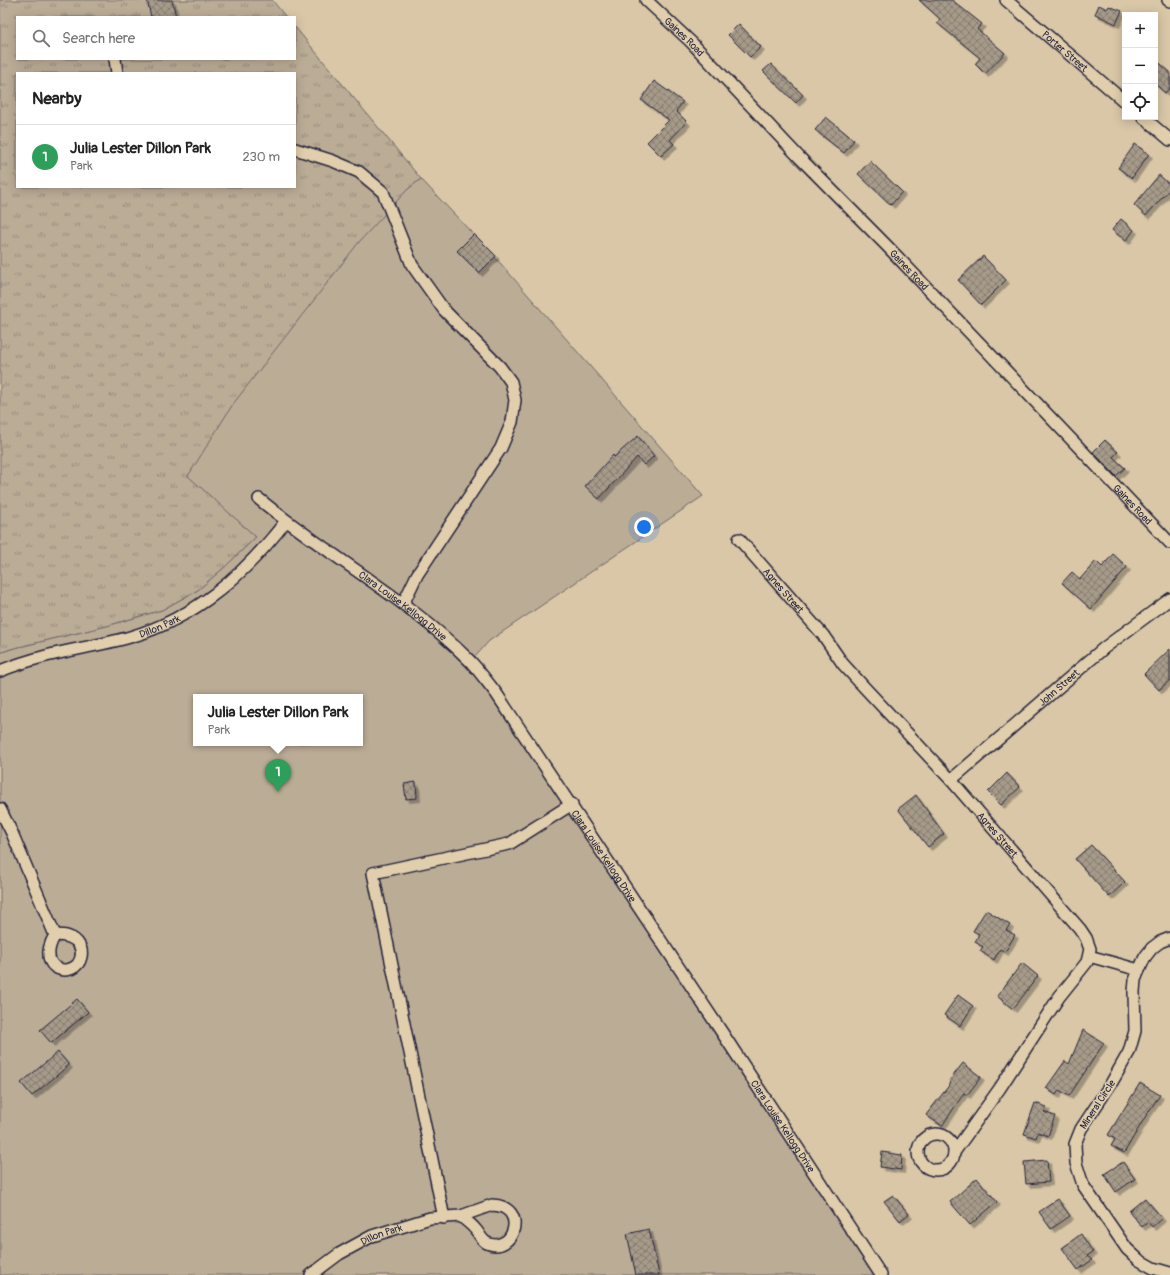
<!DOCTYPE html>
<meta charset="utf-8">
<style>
:root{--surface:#fff;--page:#f6f6f6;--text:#222;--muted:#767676;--line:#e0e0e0;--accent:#7c3aed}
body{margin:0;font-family:Pangolin,sans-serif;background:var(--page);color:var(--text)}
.controls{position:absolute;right:12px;top:12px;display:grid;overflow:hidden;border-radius:0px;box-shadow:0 2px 10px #0003}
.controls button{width:36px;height:36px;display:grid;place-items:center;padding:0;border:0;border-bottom:1px solid var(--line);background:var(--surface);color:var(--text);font:20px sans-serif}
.you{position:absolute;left:644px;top:527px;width:14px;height:14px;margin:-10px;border:3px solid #fff;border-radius:50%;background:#1a73e8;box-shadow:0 0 0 6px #1a73e833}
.badge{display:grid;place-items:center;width:26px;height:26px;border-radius:50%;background:var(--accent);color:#fff;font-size:13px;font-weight:700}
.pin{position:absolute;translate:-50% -33px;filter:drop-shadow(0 1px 2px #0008)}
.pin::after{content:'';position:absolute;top:21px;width:14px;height:12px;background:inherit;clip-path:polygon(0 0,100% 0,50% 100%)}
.popup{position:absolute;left:193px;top:694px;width:170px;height:52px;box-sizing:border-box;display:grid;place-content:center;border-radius:0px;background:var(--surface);filter:drop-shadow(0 1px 3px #0005);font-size:13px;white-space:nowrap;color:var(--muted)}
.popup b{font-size:15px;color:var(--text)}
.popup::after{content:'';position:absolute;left:50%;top:100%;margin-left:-8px;border:8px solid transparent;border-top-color:var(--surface)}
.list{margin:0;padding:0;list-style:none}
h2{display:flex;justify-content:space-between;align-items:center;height:52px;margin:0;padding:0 16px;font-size:17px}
h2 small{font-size:13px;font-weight:400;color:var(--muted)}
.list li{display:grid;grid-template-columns:26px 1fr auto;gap:12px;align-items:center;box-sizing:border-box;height:64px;padding:0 16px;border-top:1px solid var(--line)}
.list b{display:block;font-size:15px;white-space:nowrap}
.list p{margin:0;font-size:13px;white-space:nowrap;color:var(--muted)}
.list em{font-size:13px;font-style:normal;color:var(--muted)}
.icon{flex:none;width:22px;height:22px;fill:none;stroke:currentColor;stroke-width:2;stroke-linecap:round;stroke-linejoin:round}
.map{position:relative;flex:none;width:1170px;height:1275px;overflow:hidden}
.search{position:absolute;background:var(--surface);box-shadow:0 2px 10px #0003;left:16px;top:16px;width:280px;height:44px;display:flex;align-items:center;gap:10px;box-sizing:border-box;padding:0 14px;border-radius:0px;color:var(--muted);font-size:15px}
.panel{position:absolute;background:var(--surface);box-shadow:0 2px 10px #0003;left:16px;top:72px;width:280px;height:116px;border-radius:0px}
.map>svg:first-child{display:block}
</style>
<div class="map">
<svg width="1170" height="1275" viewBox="0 0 1170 1275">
<defs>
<pattern id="grass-tufts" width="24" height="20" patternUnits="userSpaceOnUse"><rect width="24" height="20" fill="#bbac96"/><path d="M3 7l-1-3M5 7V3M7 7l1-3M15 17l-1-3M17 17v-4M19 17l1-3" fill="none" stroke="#988c7c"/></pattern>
<pattern id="building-cross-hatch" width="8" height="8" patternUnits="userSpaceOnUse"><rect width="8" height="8" fill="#a69a89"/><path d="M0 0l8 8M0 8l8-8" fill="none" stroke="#877d71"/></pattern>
<filter id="shadow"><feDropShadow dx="3.5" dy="3.5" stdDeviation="0" flood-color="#0004"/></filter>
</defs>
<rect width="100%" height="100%" fill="#d9c7a7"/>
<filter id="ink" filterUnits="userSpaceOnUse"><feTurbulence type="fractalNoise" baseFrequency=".025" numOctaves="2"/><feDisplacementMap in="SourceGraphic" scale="8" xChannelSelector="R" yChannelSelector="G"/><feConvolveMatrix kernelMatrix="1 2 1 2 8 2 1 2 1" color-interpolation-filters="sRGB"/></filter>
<g filter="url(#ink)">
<path fill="url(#grass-tufts)" stroke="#6e6768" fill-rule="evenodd" d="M 0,0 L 272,0 L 286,17 L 17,17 L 17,59 L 295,59 L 295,27 L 421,179 L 407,190 L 189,476 L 256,537 L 226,566 L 198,590 L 162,610 L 107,626 L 11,649 L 0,653 ZM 17,73 L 295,73 L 295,187 L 17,187 Z"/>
<path fill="#bbac96" stroke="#6e6768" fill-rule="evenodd" d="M 421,179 L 501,264 L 703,496 L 489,641 L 468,665 L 496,699 L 874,1275 L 0,1275 L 0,653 L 11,649 L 107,626 L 162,610 L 198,590 L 226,566 L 256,537 L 188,476 L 233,404 L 359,242 L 407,190 ZM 196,697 L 360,697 L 360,743 L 196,743 Z"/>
<path fill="url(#building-cross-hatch)" stroke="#22223b" filter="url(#shadow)" d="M 147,0 L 172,0 L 176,17 L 151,17 Z
M 919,0 L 952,0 L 982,24 L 977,29 L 1005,53 L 985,74 L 975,64 L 980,58 L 937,23 L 940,19 Z
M 1099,5 L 1107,9 L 1109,6 L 1122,11 L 1116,24 L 1095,14 Z
M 739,24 L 761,47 L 750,57 L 728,35 Z
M 1155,59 L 1170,72 L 1170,88 L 1165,93 L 1155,84 Z
M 771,64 L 803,95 L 796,103 L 763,71 Z
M 654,81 L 683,102 L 676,111 L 687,122 L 670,140 L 674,144 L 661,156 L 647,142 L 669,120 L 641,100 Z
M 826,117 L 854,140 L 844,153 L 815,130 Z
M 1135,144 L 1149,154 L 1132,178 L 1118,168 Z
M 870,161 L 902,192 L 891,205 L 858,174 Z
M 1159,175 L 1170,185 L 1170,189 L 1146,216 L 1134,205 Z
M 1121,219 L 1134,230 L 1126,241 L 1112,230 Z
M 474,234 L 496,256 L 479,273 L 457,251 Z
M 983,256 L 1006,280 L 981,305 L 958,280 Z
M 638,436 L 654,456 L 644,465 L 637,457 L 599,499 L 585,486 L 613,455 L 614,457 Z
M 1105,440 L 1118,452 L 1113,457 L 1125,468 L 1116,476 L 1093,452 Z
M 1113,554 L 1127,567 L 1091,609 L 1062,583 L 1072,572 L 1080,579 L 1096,561 L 1102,567 Z
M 1170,649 L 1170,680 L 1159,690 L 1144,674 Z
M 1007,773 L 1020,787 L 1001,805 L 988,792 Z
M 416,782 L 417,798 L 406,799 L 404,784 Z
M 916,795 L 944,834 L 928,847 L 898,809 Z
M 1091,845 L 1125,882 L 1109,897 L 1075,859 Z
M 986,910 L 1010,925 L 1006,930 L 1015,935 L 1005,952 L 1000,949 L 994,960 L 980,951 L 983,947 L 975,942 L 979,934 L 973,931 Z
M 1022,963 L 1038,976 L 1013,1009 L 997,996 Z
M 958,995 L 973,1006 L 960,1026 L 944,1015 Z
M 77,999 L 88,1012 L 51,1043 L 40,1030 Z
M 1083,1030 L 1104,1043 L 1069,1096 L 1059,1090 L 1056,1095 L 1046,1088 L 1065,1061 L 1069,1064 Z
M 58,1052 L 69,1065 L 32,1096 L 21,1083 Z
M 963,1063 L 981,1077 L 967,1095 L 964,1093 L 942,1126 L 926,1115 L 951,1083 L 949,1081 Z
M 1140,1083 L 1160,1095 L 1147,1114 L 1124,1153 L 1111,1146 L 1115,1139 L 1108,1135 Z
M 1035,1103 L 1047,1107 L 1044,1112 L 1055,1116 L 1048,1136 L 1038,1132 L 1036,1138 L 1024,1134 Z
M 882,1152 L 902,1155 L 901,1170 L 880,1167 Z
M 1047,1160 L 1049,1182 L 1026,1184 L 1024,1162 Z
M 1123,1162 L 1135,1179 L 1116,1192 L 1104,1174 Z
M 977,1178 L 997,1202 L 970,1225 L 950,1202 Z
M 893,1195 L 909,1214 L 900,1221 L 884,1201 Z
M 1145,1198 L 1162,1218 L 1152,1227 L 1148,1222 L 1142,1227 L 1129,1211 Z
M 1058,1199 L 1070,1216 L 1051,1229 L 1039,1212 Z
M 649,1229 L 659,1275 L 636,1275 L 627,1234 Z
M 1081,1234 L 1093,1252 L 1087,1256 L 1092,1260 L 1078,1270 L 1062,1248 Z"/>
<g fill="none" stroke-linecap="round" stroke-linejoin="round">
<g stroke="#22223b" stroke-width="14">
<g id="minor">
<path id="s1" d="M 646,0 L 691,42 L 799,157 L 888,247 L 1170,543"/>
<path id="s2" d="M 1006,0 L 1125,102"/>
<path d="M 1168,0 L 1170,1"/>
<path d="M 115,59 L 117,73"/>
<path d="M 1143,117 L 1170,140"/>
<path d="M 295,149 L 333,161 L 359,172 L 383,192 L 412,265 L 444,310 L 500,367 L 511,382 L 515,400 L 512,422 L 501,448 L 417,575 L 403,604"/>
<path id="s3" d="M 259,499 C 328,556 409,599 471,662 C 480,672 488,683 496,693 L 723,1034 L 881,1275"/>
<path id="s4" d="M 739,539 L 823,635 L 843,664 L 864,687 L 951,780 L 1080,929 L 1086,938 L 1090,949 L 1087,962 L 1059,997 L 1000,1088 L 955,1151"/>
<path id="s5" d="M 0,671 C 15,665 31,660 46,656 C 74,649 102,645 130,637 C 196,618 244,575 286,521"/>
<path id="s6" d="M 951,780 L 1104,648 L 1170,599"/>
<path d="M 0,809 L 12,833 L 55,935"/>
<path d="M 55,935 C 64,935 74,936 79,945 C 81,948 82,952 81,957 C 76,980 33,972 55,935 Z"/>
<path d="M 1170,938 L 1160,942 L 1152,948 L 1145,957 L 1139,970 L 1135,980 L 1134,992 L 1135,1031 L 1129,1052 L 1112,1082 L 1081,1129 L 1075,1144 L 1076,1163 L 1083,1185 L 1127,1249 L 1139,1260 L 1153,1268 L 1170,1273"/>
<path d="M 1089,956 L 1139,970"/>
<circle cx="936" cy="1152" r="18"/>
<path d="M 492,1205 C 529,1206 514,1255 487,1243 C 481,1240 480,1234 475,1229 C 471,1224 466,1221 461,1216 Z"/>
<path d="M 444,1218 L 373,873 L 509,844 L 572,804"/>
<path id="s7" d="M 311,1275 L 339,1254 L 372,1236 L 430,1218 L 461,1216"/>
</g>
</g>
<use href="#minor" stroke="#e1ceac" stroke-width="11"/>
</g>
</g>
<g text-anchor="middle" stroke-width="3" stroke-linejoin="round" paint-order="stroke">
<g font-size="10" fill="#22223b" stroke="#e1ceac">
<text dy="4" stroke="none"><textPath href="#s1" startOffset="53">Gaines Road</textPath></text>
<text dy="4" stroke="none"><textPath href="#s2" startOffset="78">Porter Street</textPath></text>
<text dy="4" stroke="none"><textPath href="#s1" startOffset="377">Gaines Road</textPath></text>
<text dy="4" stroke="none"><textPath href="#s1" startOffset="701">Gaines Road</textPath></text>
<text dy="4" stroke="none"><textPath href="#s4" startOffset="68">Agnes Street</textPath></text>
<text dy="4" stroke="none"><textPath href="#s3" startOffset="179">Clara Louise Kellogg Drive</textPath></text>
<text dy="4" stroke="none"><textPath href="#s5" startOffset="166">Dillon Park</textPath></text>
<text dy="4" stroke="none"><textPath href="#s6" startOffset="142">John Street</textPath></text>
<text dy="4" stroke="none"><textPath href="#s4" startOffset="393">Agnes Street</textPath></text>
<text dy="4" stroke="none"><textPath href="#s3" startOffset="503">Clara Louise Kellogg Drive</textPath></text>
<text transform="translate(1097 1104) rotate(-57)" y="4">Mineral Circle</text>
<text dy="4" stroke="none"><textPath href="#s3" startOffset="827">Clara Louise Kellogg Drive</textPath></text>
<text dy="4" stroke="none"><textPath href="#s7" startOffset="82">Dillon Park</textPath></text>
</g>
</g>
</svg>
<div class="controls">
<button>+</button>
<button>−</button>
<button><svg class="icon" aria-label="locate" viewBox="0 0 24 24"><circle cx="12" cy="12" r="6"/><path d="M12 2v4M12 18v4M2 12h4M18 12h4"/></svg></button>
</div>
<div class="you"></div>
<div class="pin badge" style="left:278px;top:792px;background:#2e9e5b">1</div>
<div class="popup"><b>Julia Lester Dillon Park</b>Park</div>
<div class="search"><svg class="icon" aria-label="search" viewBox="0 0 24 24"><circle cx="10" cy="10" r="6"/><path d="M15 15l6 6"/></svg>Search here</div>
<section class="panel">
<h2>Nearby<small></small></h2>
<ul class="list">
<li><span class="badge" style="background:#2e9e5b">1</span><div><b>Julia Lester Dillon Park</b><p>Park</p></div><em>230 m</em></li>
</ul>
</section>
</div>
